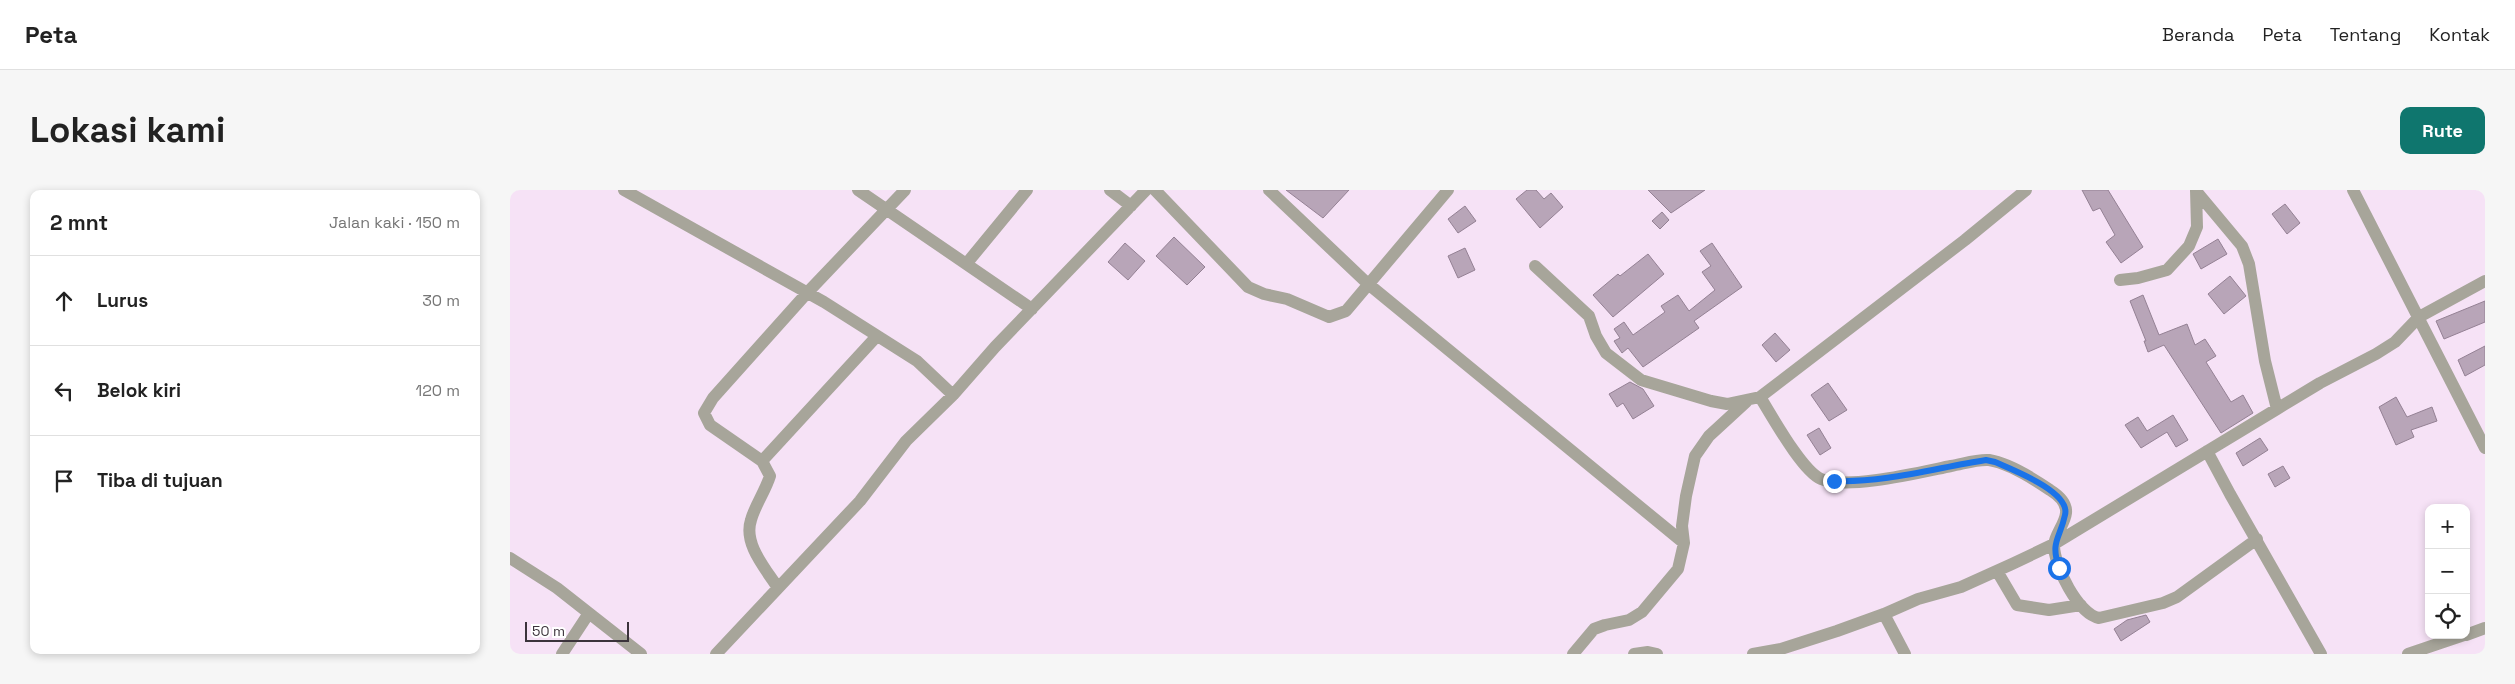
<!DOCTYPE html>
<html lang="id">
<meta charset="utf-8">
<style>
:root{--surface:#fff;--page:#f6f6f6;--text:#222;--muted:#767676;--line:#e0e0e0;--accent:#0f766e}
body{margin:0;font-family:"Space Grotesk",sans-serif;background:var(--page);color:var(--text)}
.controls{position:absolute;right:15px;bottom:15px;display:grid;overflow:hidden;border-radius:10px;box-shadow:0 2px 8px #0003}
.controls button{width:45px;height:45px;display:grid;place-items:center;padding:0;border:0;border-bottom:1px solid var(--line);background:var(--surface);color:var(--text);font:25px sans-serif}
.scale{position:absolute;left:15px;bottom:12px;width:104px;box-sizing:border-box;padding-left:5px;border:2px solid #3b333b;border-top:0;font-size:14px;line-height:18px;white-space:nowrap;color:#3b333b;-webkit-text-stroke:4px #fff;paint-order:stroke}
.stop{position:absolute;width:15px;height:15px;margin:-11px;border:4px solid #1a73e8;border-radius:50%;background:#fff}
.stop.end{background:#1a73e8;border-color:#fff;box-shadow:0 1px 5px #0008}
.list{margin:0;padding:0;list-style:none}
h2{display:flex;justify-content:space-between;align-items:center;height:65px;margin:0;padding:0 20px;font-size:21px}
h2 small{font-size:16px;font-weight:400;color:var(--muted)}
.list li{display:grid;grid-template-columns:32px 1fr auto;gap:15px;align-items:center;box-sizing:border-box;height:90px;padding:0 20px;border-top:1px solid var(--line)}
.list b{display:block;font-size:19px;white-space:nowrap}
.list em{font-size:16px;font-style:normal;color:var(--muted)}
.icon{flex:none;width:28px;height:28px;fill:none;stroke:currentColor;stroke-width:2;stroke-linecap:round;stroke-linejoin:round}
.map{position:relative;flex:none;width:1975px;height:464px;overflow:hidden;border-radius:10px}
header{display:flex;align-items:center;gap:30px;box-sizing:border-box;height:70px;padding:0 25px;background:var(--surface);border-bottom:1px solid var(--line)}
header strong{font-size:24px}
nav{display:flex;gap:28px;margin-inline-start:auto;font-size:18px}
.intro{display:flex;align-items:center;justify-content:space-between;box-sizing:border-box;height:120px;padding:0 30px}
h1{margin:0;font-size:35px}
.button{padding:12px 22px;border-radius:10px;background:var(--accent);color:#fff;font-size:18px;font-weight:700}
main{display:flex;gap:30px;padding:0 30px}
aside{flex:1;background:var(--surface);border-radius:10px;box-shadow:0 2px 8px #0003}
.map>svg:first-child{display:block}
</style>
<header>
<strong>Peta</strong>
<nav><a>Beranda</a><a>Peta</a><a>Tentang</a><a>Kontak</a></nav>
</header>
<div class="intro"><h1>Lokasi kami</h1><a class="button">Rute</a></div>
<main>
<aside>
<h2>2 mnt<small>Jalan kaki · 150 m</small></h2>
<ul class="list">
<li><svg class="icon" aria-label="ahead" viewBox="0 0 24 24"><path d="M12 20V5M6 11l6-6 6 6"/></svg><div><b>Lurus</b></div><em>30 m</em></li>
<li><svg class="icon" aria-label="left" viewBox="0 0 24 24"><path d="M17 20v-9H6M10 6l-5 5 5 5"/></svg><div><b>Belok kiri</b></div><em>120 m</em></li>
<li><svg class="icon" aria-label="arrive" viewBox="0 0 24 24"><path d="M6 21V4h12l-3 4 3 4H6"/></svg><div><b>Tiba di tujuan</b></div></li>
</ul>
</aside>
<div class="map">
<svg width="1975" height="464" viewBox="0 0 1975 464">
<rect width="100%" height="100%" fill="#f6e2f6"/>
<path fill="#b8a5b8" stroke="#948194" d="M 776,0 L 839,0 L 813,28 Z
M 1017,0 L 1026,0 L 1034,9 L 1041,3 L 1053,17 L 1030,38 L 1006,9 Z
M 1138,0 L 1195,0 L 1161,23 Z
M 1572,0 L 1598,0 L 1633,57 L 1611,73 L 1596,52 L 1605,45 L 1590,18 L 1583,21 Z
M 1775,14 L 1790,33 L 1777,44 L 1762,24 Z
M 955,16 L 966,31 L 948,43 L 938,29 Z
M 1152,22 L 1159,30 L 1150,39 L 1142,31 Z
M 664,47 L 695,77 L 677,95 L 646,66 Z
M 1708,49 L 1717,64 L 1691,79 L 1683,64 Z
M 615,53 L 635,71 L 618,90 L 598,72 Z
M 1202,53 L 1232,97 L 1184,131 L 1189,138 L 1133,177 L 1118,158 L 1112,163 L 1104,151 L 1110,148 L 1104,139 L 1114,132 L 1123,145 L 1155,122 L 1151,116 L 1168,105 L 1179,121 L 1205,100 L 1192,82 L 1201,76 L 1190,61 Z
M 955,58 L 965,80 L 948,88 L 938,66 Z
M 1138,64 L 1154,84 L 1103,127 L 1083,105 L 1108,84 L 1110,86 Z
M 1720,86 L 1736,106 L 1714,124 L 1698,104 Z
M 1633,105 L 1649,145 L 1677,134 L 1685,155 L 1695,149 L 1706,166 L 1696,172 L 1721,212 L 1733,205 L 1743,223 L 1711,243 L 1654,155 L 1638,162 L 1634,151 L 1636,151 L 1620,111 Z
M 1975,111 L 1975,132 L 1934,149 L 1926,131 Z
M 1265,143 L 1280,160 L 1266,172 L 1252,155 Z
M 1975,156 L 1975,175 L 1955,186 L 1948,170 Z
M 1120,192 L 1133,199 L 1144,216 L 1123,229 L 1113,213 L 1107,217 L 1099,204 Z
M 1318,193 L 1337,220 L 1319,231 L 1301,205 Z
M 1886,207 L 1897,227 L 1922,217 L 1927,231 L 1901,240 L 1904,247 L 1886,255 L 1869,217 Z
M 1663,225 L 1678,250 L 1666,257 L 1657,242 L 1631,258 L 1615,235 L 1628,227 L 1637,241 Z
M 1309,238 L 1321,258 L 1310,265 L 1297,245 Z
M 1750,248 L 1758,260 L 1733,276 L 1726,263 Z
M 1773,276 L 1780,288 L 1765,297 L 1758,284 Z
M 1636,425 L 1640,432 L 1611,451 L 1604,439 L 1617,430 Z"/>
<g fill="none" stroke-linecap="round" stroke-linejoin="round">
<path stroke="#a7a59a" stroke-width="12" d="M 114,0 L 314,112 L 407,171 L 443,205 L 485,157 L 636,0
M 348,0 L 522,119
M 600,0 L 621,16
M 645,0 L 738,97 L 754,104 L 777,109 L 819,127 L 836,121 L 938,0
M 759,0 L 857,93 L 1174,353
M 1843,0 L 1975,258
M 457,73 L 517,0
M 1025,76 L 1079,126 L 1086,146 L 1096,163 L 1131,190 L 1201,211 L 1217,214 L 1250,207 L 1455,50 L 1516,0
M 1610,90 L 1628,88 L 1657,80 L 1679,56 L 1687,37 L 1686,0
M 1250,207 C 1262,226 1292,281 1311,289 C 1338,300 1411,282 1441,276 C 1453,274 1467,269 1479,270 C 1498,273 1524,289 1540,300 C 1548,305 1557,313 1556,323 C 1555,334 1545,344 1544,355 C 1544,376 1568,424 1589,428 L 1653,413 L 1667,407 L 1747,349
M 1767,219 L 1810,193 L 1866,164 L 1885,152 L 1909,127 L 1975,91
M 1697,261 L 1720,304 L 1811,464
M 252,271 L 367,146
M 0,368 L 47,398 L 131,464
M 1487,381 L 1507,415 L 1539,420 L 1571,415
M 268,398 C 256,379 233,354 241,330 C 245,315 255,302 260,286 L 252,271 L 200,235 L 194,223 L 203,208 L 297,103 L 395,0
M 1374,424 L 1395,464
M 1956,445 L 1975,438
M 52,464 L 79,423
M 206,464 L 350,311 L 396,251 L 443,205
M 1063,464 L 1084,439 L 1095,435 L 1119,430 L 1132,422 L 1168,379 L 1174,353 L 1172,336 L 1176,306 L 1185,266 L 1199,246 L 1236,212
M 1124,464 L 1138,462 L 1147,464
M 1243,464 L 1271,459 L 1327,441 L 1374,424 L 1408,409 L 1451,397 L 1502,374 L 1544,354 L 1767,219 L 1755,171 L 1739,74 L 1732,56 L 1686,1
M 1898,464 L 1954,445"/>
</g>
<g fill="none" stroke-linecap="round" stroke-linejoin="round">
<path stroke="#1a73e8" stroke-width="6" d="M 1324,291 C 1375,293 1425,278 1476,270 L 1485,272 C 1503,280 1561,302 1555,325 C 1550,349 1540,351 1549,378"/>
</g>
</svg>
<div class="controls">
<button>+</button>
<button>−</button>
<button><svg class="icon" aria-label="locate" viewBox="0 0 24 24"><circle cx="12" cy="12" r="6"/><path d="M12 2v4M12 18v4M2 12h4M18 12h4"/></svg></button>
</div>
<div class="scale">50 m</div>
<div class="stop" style="left:1549px;top:378px"></div>
<div class="stop end" style="left:1324px;top:291px"></div>
</div>
</main>
